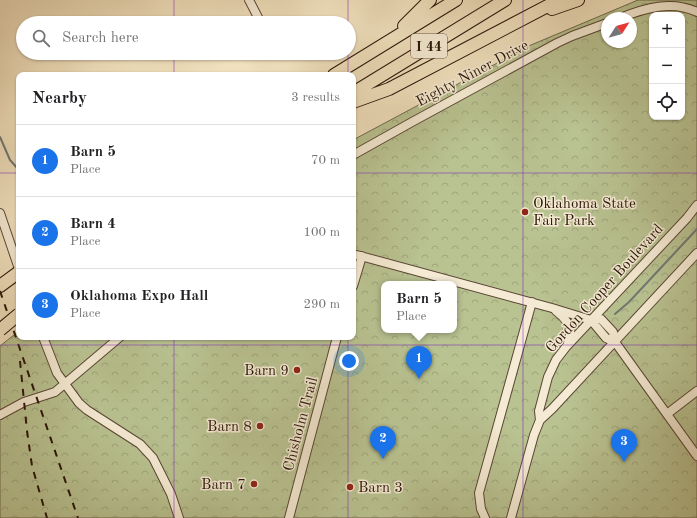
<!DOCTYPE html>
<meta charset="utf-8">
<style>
:root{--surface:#fff;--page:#f6f6f6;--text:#202124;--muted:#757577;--line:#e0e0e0;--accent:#1a73e8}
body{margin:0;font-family:"Old Standard TT",serif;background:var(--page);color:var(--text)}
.controls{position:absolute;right:12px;top:12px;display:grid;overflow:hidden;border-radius:8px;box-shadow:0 1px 3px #0004}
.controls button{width:36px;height:36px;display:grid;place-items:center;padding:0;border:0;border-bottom:1px solid var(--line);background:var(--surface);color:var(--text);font:20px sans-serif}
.compass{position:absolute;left:601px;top:12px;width:36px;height:36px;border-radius:50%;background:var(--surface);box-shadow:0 1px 3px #0004;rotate:54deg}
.you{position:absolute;left:349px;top:361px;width:14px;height:14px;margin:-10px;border:3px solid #fff;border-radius:50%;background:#1a73e8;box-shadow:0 0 0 6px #1a73e833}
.badge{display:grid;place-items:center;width:26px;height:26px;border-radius:50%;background:var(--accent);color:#fff;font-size:13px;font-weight:700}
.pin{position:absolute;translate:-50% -33px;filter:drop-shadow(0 1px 2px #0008)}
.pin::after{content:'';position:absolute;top:21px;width:14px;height:12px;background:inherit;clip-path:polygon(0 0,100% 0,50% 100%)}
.popup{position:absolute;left:381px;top:281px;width:76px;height:52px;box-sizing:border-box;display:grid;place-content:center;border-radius:8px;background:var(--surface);filter:drop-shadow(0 1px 3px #0005);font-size:13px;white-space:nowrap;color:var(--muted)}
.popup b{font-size:15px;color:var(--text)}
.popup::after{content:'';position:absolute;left:50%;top:100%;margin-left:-8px;border:8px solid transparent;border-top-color:var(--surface)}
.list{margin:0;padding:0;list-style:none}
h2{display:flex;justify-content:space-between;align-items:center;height:52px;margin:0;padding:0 16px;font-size:17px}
h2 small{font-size:13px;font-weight:400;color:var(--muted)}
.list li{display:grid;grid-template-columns:26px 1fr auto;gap:12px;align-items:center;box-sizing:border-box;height:72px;padding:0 16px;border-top:1px solid var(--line)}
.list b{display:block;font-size:15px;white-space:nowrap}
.list p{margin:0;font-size:13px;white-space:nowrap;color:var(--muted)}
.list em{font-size:13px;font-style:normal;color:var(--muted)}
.icon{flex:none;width:22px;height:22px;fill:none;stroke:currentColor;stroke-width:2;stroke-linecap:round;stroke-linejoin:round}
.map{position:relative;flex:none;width:697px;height:518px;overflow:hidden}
.search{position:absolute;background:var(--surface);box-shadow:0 1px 3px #0004;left:16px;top:16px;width:340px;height:44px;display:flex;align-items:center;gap:10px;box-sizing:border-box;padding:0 14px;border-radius:22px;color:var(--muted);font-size:15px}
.panel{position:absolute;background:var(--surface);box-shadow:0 1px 3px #0004;left:16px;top:72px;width:340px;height:268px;border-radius:8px}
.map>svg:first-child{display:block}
</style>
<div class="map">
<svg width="697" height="518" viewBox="0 0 697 518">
<defs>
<pattern id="park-crowns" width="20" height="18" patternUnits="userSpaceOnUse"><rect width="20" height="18" fill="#b9c291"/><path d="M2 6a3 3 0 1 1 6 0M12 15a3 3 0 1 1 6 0" fill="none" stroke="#9fa67c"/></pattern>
</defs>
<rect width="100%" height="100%" fill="#f0e0bd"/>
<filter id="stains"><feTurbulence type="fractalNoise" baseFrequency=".005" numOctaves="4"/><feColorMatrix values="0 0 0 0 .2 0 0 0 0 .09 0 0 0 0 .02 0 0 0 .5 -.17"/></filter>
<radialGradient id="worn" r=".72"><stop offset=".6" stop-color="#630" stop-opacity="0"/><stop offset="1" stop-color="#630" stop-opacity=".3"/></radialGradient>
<path fill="url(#park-crowns)" stroke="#706a4c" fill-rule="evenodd" d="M 638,0 L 697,0 L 697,518 L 0,518 L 0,346 L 19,331 L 19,337 L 353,337 L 353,140 L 531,45 ZM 652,15 L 682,15 L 682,117 L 652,117 ZM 607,18 L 631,18 L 631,42 L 607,42 ZM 384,284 L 454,284 L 454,330 L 384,330 Z"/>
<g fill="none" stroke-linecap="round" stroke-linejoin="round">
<path stroke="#6e7872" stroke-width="2" d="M 0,137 L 10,160 L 19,170
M 615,314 L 629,302 L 697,229"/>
<g stroke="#5a4634" stroke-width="10">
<path id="minor" d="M 249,0 L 261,23
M 620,18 C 645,8 672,0 697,12
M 353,155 L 412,122 L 557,43 L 572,36 L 607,23
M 0,213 L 19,269
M 353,254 L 552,308 L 591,320 L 601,319 L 613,332 L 615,342 L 697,456
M 353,286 L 362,256
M 556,311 C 567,319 574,329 568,343
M 591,320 L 606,338 L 615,342
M 43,337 L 57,373 L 79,403 L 87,410 L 140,444 L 153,458 L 171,494 L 179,518
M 667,414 L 697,391
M 0,415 L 24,402 L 55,392 L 120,337
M 540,420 L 552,409 L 697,253
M 289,518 L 337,337
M 485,518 L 481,509 L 479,493 L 532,302
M 511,518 L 534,435 L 540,420 L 539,411 L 548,377 L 556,360 L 566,347 L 687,218 L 697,205"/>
</g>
<g stroke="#281307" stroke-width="14">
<path id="highway" d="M 552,9 L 578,0
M 404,26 L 430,0
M 334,75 L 456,0
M 353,93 L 505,0
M 353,102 L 389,89 L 559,0
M 0,286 L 19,272"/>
</g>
<use href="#minor" stroke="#f5ebd4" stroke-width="8"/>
<use href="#highway" stroke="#f0e0bd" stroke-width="12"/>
<path stroke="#281307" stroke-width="2" stroke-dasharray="7 7" stroke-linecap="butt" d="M 0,291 L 78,518
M 20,361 L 27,431 L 32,466 L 47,518"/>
<g stroke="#281307" stroke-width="14" stroke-linecap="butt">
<path id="highway-bridge" d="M 0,330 L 19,314"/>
</g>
<use href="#highway-bridge" stroke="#f0e0bd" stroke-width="12"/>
</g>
<path fill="none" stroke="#7b2cbf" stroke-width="1" stroke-opacity="0.55" d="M 174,0 L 174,23M 348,0 L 348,23M 523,0 L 523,518M 174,53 L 174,75M 348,53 L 348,75M 0,173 L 19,173M 353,173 L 697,173M 174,337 L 174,518M 348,337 L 348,518M 0,345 L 697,345"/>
<g fill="#8f2418" stroke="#f5ebd4" stroke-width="1.5">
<circle cx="525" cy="212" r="4"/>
<circle cx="297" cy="370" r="4"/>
<circle cx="260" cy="426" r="4"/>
<circle cx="254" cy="484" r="4"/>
<circle cx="350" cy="487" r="4"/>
</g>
<g text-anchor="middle" stroke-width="3" stroke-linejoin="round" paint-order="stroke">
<rect fill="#f5ebd4" stroke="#665444" stroke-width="1" x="411" y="34" width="36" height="24" rx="3"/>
<g font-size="14" font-weight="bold" fill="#281307">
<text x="429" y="51">I 44</text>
</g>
<g font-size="15" fill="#281307" stroke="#f5ebd4">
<text transform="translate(472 73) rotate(-28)" y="5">Eighty Niner Drive</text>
<text transform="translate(604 288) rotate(-48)" y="5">Gordon Cooper Boulevard</text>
<text transform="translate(300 424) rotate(-75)" y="5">Chisholm Trail</text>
</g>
<g font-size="15" fill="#281307" stroke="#f5ebd4" text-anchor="end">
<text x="533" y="208" text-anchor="start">Oklahoma State<tspan x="533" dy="17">Fair Park</tspan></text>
<text x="289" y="375">Barn 9</text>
<text x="252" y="431">Barn 8</text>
<text x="246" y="489">Barn 7</text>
<text x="358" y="492" text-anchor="start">Barn 3</text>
</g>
</g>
<rect width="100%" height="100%" filter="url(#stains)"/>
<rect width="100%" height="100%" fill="url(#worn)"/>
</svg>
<div class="controls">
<button>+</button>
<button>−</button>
<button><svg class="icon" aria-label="locate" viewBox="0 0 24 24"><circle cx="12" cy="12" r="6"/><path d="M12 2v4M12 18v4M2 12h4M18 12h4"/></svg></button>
</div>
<svg class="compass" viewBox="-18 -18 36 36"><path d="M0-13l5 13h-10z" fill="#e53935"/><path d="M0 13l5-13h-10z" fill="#757577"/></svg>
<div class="you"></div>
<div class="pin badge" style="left:419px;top:379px">1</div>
<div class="popup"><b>Barn 5</b>Place</div>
<div class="pin badge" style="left:383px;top:459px">2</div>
<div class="pin badge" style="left:624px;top:462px">3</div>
<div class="search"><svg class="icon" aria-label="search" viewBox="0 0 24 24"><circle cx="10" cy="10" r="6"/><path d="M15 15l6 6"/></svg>Search here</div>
<section class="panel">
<h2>Nearby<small>3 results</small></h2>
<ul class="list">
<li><span class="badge">1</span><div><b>Barn 5</b><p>Place</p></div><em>70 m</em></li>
<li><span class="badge">2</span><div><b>Barn 4</b><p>Place</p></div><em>100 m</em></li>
<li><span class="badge">3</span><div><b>Oklahoma Expo Hall</b><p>Place</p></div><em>290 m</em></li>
</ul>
</section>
</div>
